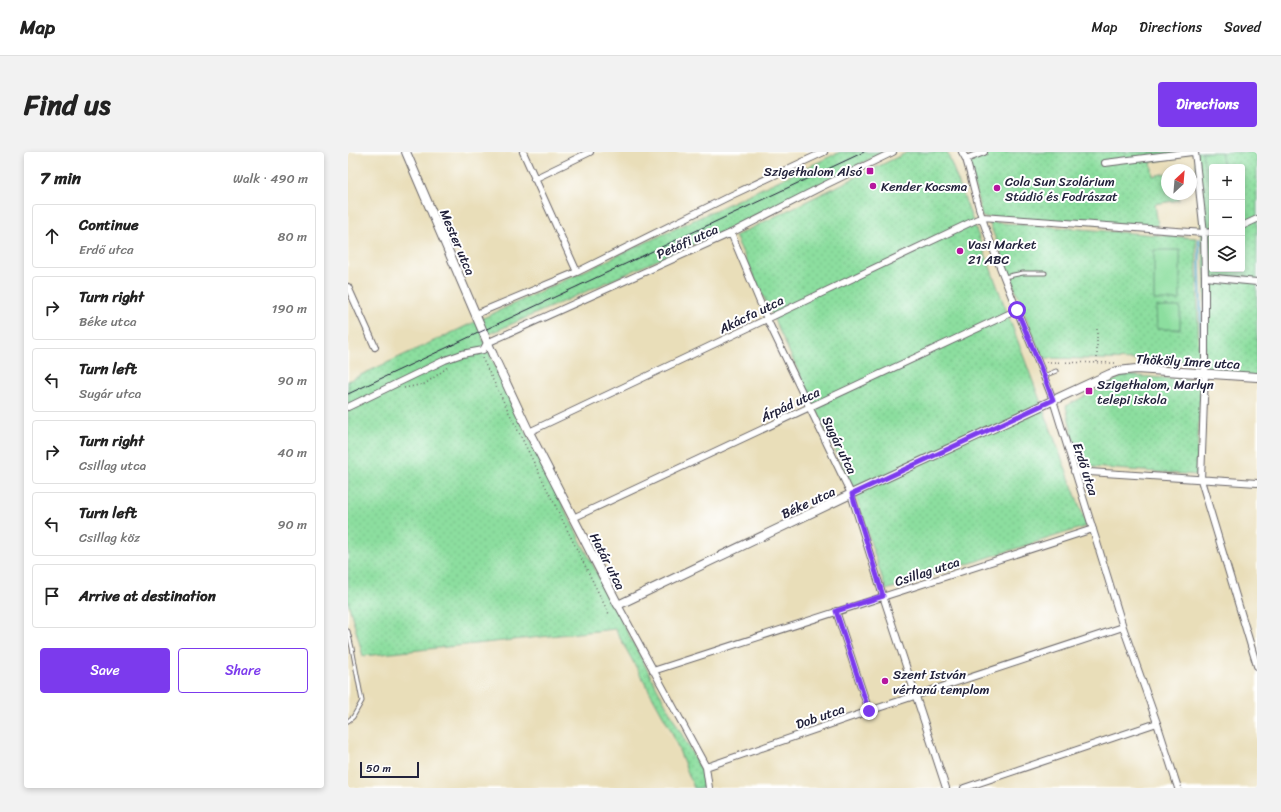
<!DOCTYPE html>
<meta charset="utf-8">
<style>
:root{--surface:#fff;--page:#f2f2f2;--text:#222;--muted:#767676;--line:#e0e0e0;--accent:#7c3aed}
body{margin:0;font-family:Sriracha,sans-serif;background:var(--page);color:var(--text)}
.controls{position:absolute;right:12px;top:12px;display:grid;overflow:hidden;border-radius:4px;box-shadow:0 2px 6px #0003}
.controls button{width:36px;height:36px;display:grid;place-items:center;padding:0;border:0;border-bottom:1px solid var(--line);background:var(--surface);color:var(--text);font:20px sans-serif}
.compass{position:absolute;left:813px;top:12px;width:36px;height:36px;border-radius:50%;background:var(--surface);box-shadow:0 2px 6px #0003;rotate:26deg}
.scale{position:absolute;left:12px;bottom:10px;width:59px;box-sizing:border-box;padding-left:4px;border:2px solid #22223b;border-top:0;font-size:11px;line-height:14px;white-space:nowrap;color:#22223b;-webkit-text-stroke:3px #fff;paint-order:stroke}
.stop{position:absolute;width:12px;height:12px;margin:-9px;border:3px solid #7c3aed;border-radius:50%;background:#fff}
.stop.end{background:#7c3aed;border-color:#fff;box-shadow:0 1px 4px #0008}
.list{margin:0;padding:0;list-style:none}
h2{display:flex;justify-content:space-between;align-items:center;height:52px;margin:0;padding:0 16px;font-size:17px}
h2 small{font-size:13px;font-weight:400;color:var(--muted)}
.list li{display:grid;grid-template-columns:26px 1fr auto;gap:12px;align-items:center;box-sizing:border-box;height:64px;margin:0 8px 8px;padding:0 8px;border:1px solid var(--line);border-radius:4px}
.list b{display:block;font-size:15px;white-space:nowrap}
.list p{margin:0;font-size:13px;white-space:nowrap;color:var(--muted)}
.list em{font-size:13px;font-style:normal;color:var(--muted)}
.actions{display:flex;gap:8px;padding:12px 16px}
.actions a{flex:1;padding:9px 0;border:1px solid var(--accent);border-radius:4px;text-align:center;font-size:14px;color:var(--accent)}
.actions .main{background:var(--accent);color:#fff}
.icon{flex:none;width:22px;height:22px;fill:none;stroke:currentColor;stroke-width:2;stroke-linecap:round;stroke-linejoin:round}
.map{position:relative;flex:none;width:909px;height:636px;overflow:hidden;border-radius:4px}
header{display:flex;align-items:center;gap:24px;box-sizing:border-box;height:56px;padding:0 20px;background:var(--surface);border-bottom:1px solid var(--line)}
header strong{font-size:19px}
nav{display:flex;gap:22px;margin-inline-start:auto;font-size:14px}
.intro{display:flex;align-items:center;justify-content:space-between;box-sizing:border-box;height:96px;padding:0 24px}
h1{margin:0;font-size:28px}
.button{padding:10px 18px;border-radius:4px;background:var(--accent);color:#fff;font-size:14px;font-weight:700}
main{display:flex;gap:24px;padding:0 24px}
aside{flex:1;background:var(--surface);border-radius:4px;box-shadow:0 2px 6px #0003}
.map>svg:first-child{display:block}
</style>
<header>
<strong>Map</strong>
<nav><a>Map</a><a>Directions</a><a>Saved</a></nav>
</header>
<div class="intro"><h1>Find us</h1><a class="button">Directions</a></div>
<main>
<aside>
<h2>7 min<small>Walk · 490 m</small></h2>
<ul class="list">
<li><svg class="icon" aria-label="ahead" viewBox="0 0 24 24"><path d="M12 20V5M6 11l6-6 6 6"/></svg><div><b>Continue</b><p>Erdő utca</p></div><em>80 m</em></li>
<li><svg class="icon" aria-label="right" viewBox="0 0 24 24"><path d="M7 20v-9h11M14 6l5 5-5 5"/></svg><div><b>Turn right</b><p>Béke utca</p></div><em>190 m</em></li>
<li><svg class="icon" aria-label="left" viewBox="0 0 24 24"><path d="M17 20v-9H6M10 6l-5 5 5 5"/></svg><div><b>Turn left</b><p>Sugár utca</p></div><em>90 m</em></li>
<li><svg class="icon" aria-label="right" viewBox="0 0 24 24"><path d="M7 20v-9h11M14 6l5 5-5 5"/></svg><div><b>Turn right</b><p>Csillag utca</p></div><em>40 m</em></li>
<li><svg class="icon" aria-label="left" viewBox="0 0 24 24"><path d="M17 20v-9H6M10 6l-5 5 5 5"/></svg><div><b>Turn left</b><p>Csillag köz</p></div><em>90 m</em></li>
<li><svg class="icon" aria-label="arrive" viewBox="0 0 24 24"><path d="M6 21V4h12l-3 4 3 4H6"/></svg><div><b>Arrive at destination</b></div></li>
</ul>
<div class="actions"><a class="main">Save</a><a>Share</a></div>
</aside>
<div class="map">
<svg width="909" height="636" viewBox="0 0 909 636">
<defs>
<pattern id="green-dots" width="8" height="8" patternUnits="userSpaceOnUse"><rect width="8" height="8" fill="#8cde9f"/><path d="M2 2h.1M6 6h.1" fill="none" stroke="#78be8a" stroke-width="1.8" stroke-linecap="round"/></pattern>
</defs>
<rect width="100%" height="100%" fill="#fff"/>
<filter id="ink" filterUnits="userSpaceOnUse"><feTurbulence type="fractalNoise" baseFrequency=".025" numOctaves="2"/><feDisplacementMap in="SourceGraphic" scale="8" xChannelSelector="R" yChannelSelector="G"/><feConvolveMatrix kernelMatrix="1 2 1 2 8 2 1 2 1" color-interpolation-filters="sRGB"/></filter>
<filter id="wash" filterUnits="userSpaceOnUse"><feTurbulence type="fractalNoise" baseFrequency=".012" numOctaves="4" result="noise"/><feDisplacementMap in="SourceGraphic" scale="16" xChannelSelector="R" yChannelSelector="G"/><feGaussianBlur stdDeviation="0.9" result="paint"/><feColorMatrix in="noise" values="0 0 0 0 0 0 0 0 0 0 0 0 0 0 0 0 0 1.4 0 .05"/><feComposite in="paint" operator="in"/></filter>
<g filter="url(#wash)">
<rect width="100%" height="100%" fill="#e9deb9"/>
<path fill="url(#green-dots)" stroke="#57806d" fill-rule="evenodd" d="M 492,0 L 536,0 L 385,75 L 134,185 L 178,281 L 277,476 L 348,609 L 354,622 L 356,636 L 346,636 L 323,578 L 267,477 L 15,504 L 0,450 L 0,229 Z
M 560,0 L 599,0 L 739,374 L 538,438 L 505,336 L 387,84 Z
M 635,0 L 844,0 L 830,3 L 831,5 L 803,10 L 805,24 L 819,21 L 819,42 L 830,42 L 831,48 L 807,52 L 810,74 L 634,65 L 620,6 Z
M 847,0 L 909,0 L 909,225 L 857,221 L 857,125 ZM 864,15 L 894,15 L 894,117 L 864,117 Z
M 641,70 L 848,86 L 851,209 L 694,206 Z
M 777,223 L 853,229 L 848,323 L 731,314 L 718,254 Z"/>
<path fill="#8cde9f" stroke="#57806d" d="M 854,0 L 873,0 L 876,15 L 864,15 L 864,30 L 860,31 Z
M 806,98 L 832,98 L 832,148 L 806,148 Z
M 808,155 L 832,155 L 832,177 L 809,177 Z"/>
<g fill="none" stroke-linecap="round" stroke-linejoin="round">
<path stroke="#4babca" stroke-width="2.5" d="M 851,87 L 854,209"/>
</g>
</g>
<g filter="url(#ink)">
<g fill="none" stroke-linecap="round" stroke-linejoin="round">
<g stroke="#686467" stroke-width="5">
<path id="service" d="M 656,125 L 675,121 L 697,121
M 696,224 L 708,219
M 0,479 L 4,496 L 14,549 L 5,565 L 0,569"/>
</g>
<g stroke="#686467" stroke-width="8">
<path id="minor" d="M 175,0 L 229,120
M 614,0 L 618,7 C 624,27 628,47 634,66 C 655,128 682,187 705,248 L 775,475 L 809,571 L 830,636
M 847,0 L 856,81 L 857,125 L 857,221 L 853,328 L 909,514
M 618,7 L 636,0
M 757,11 L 844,0
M 186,27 L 242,0
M 894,74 L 909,67
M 383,81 L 419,167 L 503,342 L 535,444 L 598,636
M 857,125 L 909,130
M 0,135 L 27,195
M 128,162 L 229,120 L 384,43 L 476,0
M 0,255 L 97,208 L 114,202 L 135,198 L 139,191 L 383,81 L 475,34 L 545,0
M 181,280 L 419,167 L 634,65 L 856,81 L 864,80
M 726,319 L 909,331
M 225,366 L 669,158
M 270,453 L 358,615 L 361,636
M 488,459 L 521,559
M 305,519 L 745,377
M 358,615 L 521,559 L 775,475
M 616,636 L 809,571"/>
</g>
<g stroke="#686467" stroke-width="10">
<path id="tertiary" d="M 58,0 L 145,203 L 181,280 L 270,453 L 503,342 L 762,222 L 770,219 L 788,217 L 909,225"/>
</g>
<path stroke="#686467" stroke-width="1.5" stroke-dasharray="1 3" stroke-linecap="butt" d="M 134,206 L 261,462
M 698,210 L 768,211
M 749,210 L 749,176
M 56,236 L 77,232 L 100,215"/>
<use href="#service" stroke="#fff" stroke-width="3"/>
<use href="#minor" stroke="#fff" stroke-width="6"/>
<use href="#tertiary" stroke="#fff" stroke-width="8"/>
<path stroke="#22223b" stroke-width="1" d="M 0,242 L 516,0"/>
</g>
</g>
<g fill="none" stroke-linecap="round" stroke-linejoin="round" filter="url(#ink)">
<path stroke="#7c3aed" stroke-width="5" d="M 521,559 L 488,459 L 535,444 L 504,342 L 705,248 L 696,224 L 669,158"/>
</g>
<g fill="#b5179e" stroke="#fff" stroke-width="1.5">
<rect x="518" y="15" width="8" height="8" rx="2"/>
<circle cx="525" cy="34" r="4"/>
<circle cx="649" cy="36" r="4"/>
<circle cx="612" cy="99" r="4"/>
<rect x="737" y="235" width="8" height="8" rx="2"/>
<circle cx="537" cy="529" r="4"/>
</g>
<g text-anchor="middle" stroke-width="4" stroke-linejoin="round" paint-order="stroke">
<g font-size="13" fill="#22223b" stroke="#fff" text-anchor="start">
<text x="514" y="24" text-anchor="end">Szigethalom Alsó</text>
<text x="657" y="34">Cola Sun Szolárium<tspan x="657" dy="15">Stúdió és Fodrászat</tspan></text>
<text x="533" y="39">Kender Kocsma</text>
<text x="620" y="97">Vasi Market<tspan x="620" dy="15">21 ABC</tspan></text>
<text x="749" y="237">Szigethalom, Marlyn<tspan x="749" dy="15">telepi iskola</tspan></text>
<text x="545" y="527">Szent István<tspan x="545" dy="15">vértanú templom</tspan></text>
</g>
<g font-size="13" fill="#22223b" stroke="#fff">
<text transform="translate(339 89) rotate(-24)" y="5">Petőfi utca</text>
<text transform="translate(110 90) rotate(67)" y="5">Mester utca</text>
<text transform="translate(403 162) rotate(-26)" y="5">Akácfa utca</text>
<text transform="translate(840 209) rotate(3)" y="5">Thököly Imre utca</text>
<text transform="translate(442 252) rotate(-25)" y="5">Árpád utca</text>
<text transform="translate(492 293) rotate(64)" y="5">Sugár utca</text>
<text transform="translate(738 317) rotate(72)" y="5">Erdő utca</text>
<text transform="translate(460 350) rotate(-25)" y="5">Béke utca</text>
<text transform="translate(260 409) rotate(63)" y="5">Határ utca</text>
<text transform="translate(579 419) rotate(-18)" y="5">Csillag utca</text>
<text transform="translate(472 564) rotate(-19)" y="5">Dob utca</text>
</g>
</g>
</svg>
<div class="controls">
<button>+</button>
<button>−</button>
<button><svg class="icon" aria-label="layers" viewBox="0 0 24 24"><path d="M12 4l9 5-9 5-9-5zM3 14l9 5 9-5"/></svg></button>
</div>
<svg class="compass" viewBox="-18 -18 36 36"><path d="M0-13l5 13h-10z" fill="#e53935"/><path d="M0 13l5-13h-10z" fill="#767676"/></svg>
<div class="scale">50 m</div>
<div class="stop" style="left:669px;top:158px"></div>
<div class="stop end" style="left:521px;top:559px"></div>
</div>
</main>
